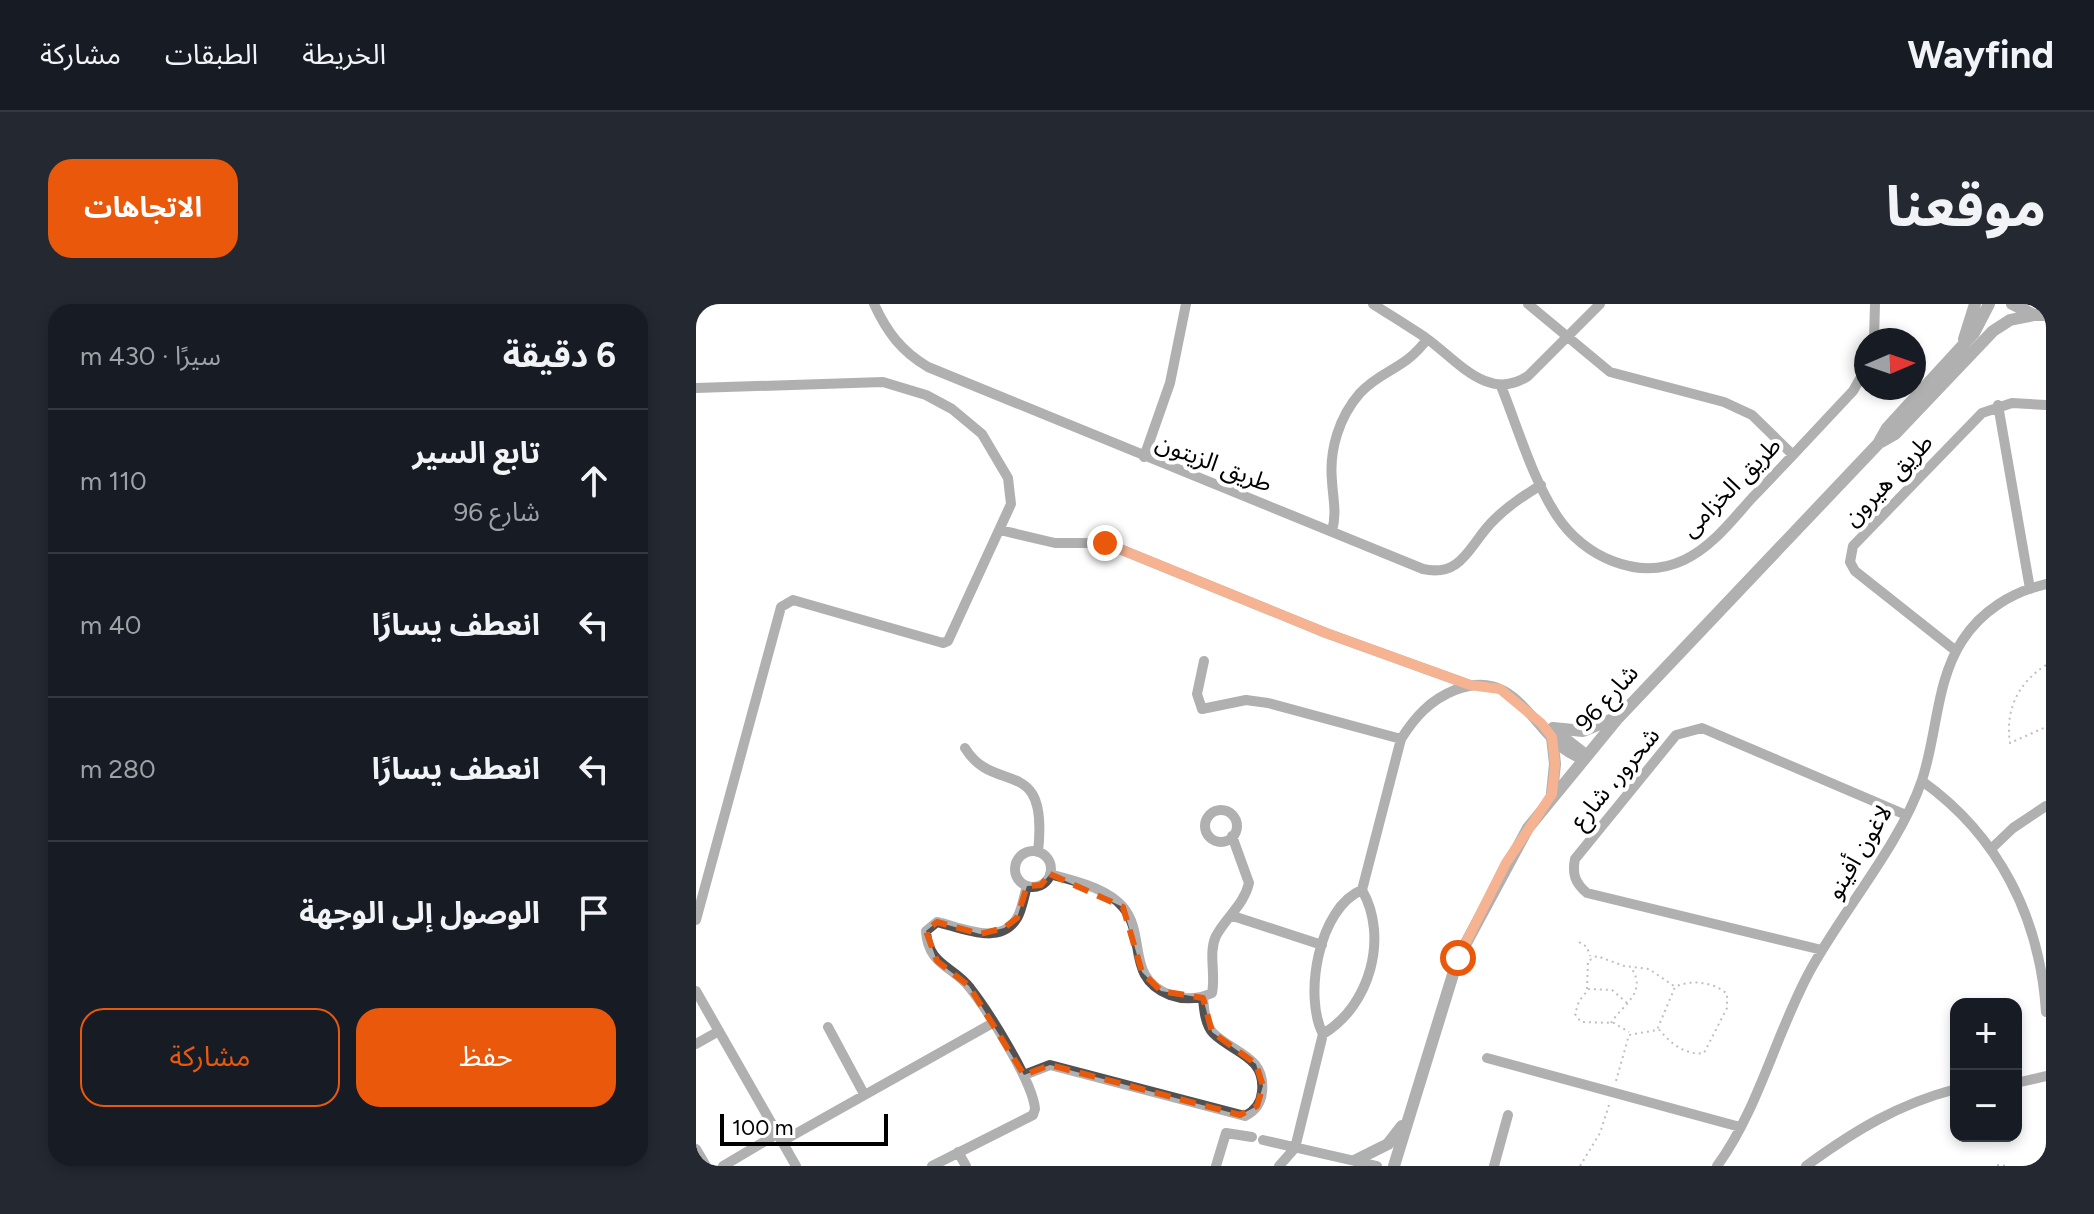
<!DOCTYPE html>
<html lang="ar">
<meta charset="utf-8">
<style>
:root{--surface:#171b24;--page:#242831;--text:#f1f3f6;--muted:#9ea1a6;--line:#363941;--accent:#ea580c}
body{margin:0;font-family:Figtree,"Noto Sans Arabic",sans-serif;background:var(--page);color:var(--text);direction:rtl}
.controls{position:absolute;right:24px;bottom:24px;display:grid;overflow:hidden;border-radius:16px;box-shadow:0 4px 12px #0003}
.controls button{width:72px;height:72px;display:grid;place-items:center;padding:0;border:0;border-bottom:2px solid var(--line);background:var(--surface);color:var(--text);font:40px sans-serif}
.compass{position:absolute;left:1158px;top:24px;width:72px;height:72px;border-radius:50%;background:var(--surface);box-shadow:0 4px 12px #0003;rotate:88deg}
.scale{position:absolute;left:24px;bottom:20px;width:168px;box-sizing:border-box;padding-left:8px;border:4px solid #000;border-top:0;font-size:22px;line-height:28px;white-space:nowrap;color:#000;-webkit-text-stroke:6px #fff;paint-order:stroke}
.stop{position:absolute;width:24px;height:24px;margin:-18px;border:6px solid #ea580c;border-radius:50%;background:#fff}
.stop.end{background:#ea580c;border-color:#fff;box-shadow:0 2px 8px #0008}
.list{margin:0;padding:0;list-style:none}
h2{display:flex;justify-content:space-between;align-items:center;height:104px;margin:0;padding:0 32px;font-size:34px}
h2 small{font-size:26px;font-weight:400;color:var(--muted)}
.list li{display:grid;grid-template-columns:52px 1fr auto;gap:24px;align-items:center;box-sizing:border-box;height:144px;padding:0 32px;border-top:2px solid var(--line)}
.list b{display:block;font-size:30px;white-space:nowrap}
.list p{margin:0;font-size:26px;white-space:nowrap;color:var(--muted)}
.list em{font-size:26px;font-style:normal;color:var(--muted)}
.actions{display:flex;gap:16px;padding:24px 32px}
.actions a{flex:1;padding:18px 0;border:2px solid var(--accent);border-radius:24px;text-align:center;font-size:28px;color:var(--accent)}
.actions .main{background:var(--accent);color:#fff}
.icon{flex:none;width:44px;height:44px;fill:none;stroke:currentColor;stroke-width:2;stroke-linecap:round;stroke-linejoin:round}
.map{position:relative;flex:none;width:1350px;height:862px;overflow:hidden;direction:ltr;border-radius:24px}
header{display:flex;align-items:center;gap:48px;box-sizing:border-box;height:112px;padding:0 40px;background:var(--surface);border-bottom:2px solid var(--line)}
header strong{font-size:38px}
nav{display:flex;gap:44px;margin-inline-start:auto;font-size:28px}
.intro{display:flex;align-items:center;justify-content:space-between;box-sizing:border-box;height:192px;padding:0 48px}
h1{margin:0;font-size:56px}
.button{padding:20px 36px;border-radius:24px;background:var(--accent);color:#fff;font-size:28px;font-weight:700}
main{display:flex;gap:48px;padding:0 48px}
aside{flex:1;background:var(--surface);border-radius:24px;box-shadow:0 4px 12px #0003}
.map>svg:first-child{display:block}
</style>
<header>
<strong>Wayfind</strong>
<nav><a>الخريطة</a><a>الطبقات</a><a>مشاركة</a></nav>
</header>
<div class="intro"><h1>موقعنا</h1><a class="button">الاتجاهات</a></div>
<main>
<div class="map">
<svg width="1350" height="862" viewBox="0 0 1350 862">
<rect width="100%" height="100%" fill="#fff"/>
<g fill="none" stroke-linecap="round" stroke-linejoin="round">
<path stroke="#737373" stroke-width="2" stroke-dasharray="2 4" stroke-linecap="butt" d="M 1350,361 C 1322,379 1309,406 1314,439 L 1350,423
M 883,638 L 891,643 L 894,652
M 891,685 L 892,657 L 901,652 L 928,662 L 953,665 L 978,682
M 931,699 L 916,686 L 893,685 L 883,697 L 879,710 L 885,718 L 918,719 L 933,728
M 915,719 C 927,700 951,689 936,665
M 920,777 L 933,731 L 961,726 L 979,683 C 995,675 1018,678 1031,690 L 1031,704 L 1008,749 C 989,752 973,738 962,724
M 1301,861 L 1312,862
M 884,862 L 904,829 L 914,798
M 1345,862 L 1350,849"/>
<path stroke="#515151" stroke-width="10" d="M 178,0 C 191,28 205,47 232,63 L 727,265 C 768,274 774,238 799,215 C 813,201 829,191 845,181
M 677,0 C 694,11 712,22 730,34 C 760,55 792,99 832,72 L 904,0
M 832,0 L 914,68 L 1028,98 L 1056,111 L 1097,151
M 1178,36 L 1179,0
M 805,82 C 822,124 836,174 861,212 C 887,252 942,278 988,256 C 1016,243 1036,216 1056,194 C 1090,159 1123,123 1157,87 L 1170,64
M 0,84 L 187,78 L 230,91 L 256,105 L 286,130 L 312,174 L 315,200 L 252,337 L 247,339 L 97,296 L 85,303 L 0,616
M 1302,101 L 1334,285
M 448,153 L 474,79 L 490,0
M 304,226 L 359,239 L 409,239 L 630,329 L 774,381
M 636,227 C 641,209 637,195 636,177 C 633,146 643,113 664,89 C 685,66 710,65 731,35
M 1260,347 L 1159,267 L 1154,258 L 1157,242 L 1286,109 L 1316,99 L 1350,101
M 508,357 L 501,390 L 506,405 L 550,396 L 572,399 L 705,435
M 858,425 L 890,450
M 269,444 C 299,493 353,448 342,548
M 1226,477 C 1303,532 1344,614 1350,708
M509 522a16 16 0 1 1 32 0a16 16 0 1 1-32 0Z
M 1296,544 L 1317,524 L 1350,502
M319 565a18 18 0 1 1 36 0a18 18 0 1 1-36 0Z
M 354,570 C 377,577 410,583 427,603 C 451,632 429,674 474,691 C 488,696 503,695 516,689 C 520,670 512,649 520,632 C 530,613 548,601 553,579 L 536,532
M 537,612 L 626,641
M 1126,646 L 891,589 C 879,579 876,570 879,555 L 980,431 L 1006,424 L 1210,511
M 0,687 L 100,862
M 132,723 L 168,790
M 627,730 C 674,702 693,633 666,586
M 0,740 L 23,727
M 791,754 L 1044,823
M 328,771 L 354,761 L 549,812 C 559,807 565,799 566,788 C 570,752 537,749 517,729 C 509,720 508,705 507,694
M 1320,779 L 1350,772
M 567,836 L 681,862
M 85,838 L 295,720
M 0,845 L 10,862
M 262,848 L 270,862
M 27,862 L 81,830
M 236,862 L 337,811 L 339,805 C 337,778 292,707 274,684 C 258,662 232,662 230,627 L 241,618 C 264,623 304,643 321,614 C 326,606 328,592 331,582
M 520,862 L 530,829 L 556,833
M 583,862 L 599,844 L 627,730 C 607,692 623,603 666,586 L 705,435 C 719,413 734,396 759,386 C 827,360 837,439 886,455
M 798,862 L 812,811
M 1021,862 C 1062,807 1081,726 1115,665 C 1148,605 1205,539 1226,476 C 1241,431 1240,377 1266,337 C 1285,307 1316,288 1350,280
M 1110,862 C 1158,827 1202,800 1260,785"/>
<path stroke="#515151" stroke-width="12" d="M 1316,0 L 1338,11 L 1350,11
M 1268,35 L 1279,0
M 1185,138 L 1199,130 L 1297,27 L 1314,16 L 1338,11
M 857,424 L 887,427 L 919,414
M 856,433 L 859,460 L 856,489
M 660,856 L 692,840 L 706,822
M 698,862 L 762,654 L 832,524 L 922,414 L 1182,140 L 1191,124 L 1278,29 L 1293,0"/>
</g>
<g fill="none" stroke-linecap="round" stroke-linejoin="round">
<path stroke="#ea580c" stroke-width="10" d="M 409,239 L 630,329 L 774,381 L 804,385 L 845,419 L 856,433 L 859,460 L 856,490 L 810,559 L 762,654"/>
</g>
<path d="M0 0H1350V862H0ZM 354,570 L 427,603 L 446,668 L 465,687 L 507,694 L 516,728 L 560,760 L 567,782 L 561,802 L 544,811 L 354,761 L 328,771 L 273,682 L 241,657 L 230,627 L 241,618 L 284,630 L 308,624 L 321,614 L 331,582 L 345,581 Z" fill="#fff" fill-opacity=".55" fill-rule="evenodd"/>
<path fill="none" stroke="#e8590c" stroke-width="6" stroke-dasharray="16 10" stroke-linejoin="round" d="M 354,570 L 427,603 L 446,668 L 465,687 L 507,694 L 516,728 L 560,760 L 567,782 L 561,802 L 544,811 L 354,761 L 328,771 L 273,682 L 241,657 L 230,627 L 241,618 L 284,630 L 308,624 L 321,614 L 331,582 L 345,581 Z"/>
<g text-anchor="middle" stroke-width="8" stroke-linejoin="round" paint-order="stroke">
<g font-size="24" fill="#000" stroke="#fff">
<text transform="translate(518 159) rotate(21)" y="8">طريق الزيتون</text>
<text transform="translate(1192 176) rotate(-46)" y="8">طريق هيرون</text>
<text transform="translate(1035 183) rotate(-45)" y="8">طريق الخزامى</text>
<text transform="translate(911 394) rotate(-48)" y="8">شارع 96</text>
<text transform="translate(919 474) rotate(-50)" y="8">شحرور، شارع</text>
<text transform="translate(1163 548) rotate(-59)" y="8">لاغون أفينو</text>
</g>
</g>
</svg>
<div class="controls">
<button>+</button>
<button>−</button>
</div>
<svg class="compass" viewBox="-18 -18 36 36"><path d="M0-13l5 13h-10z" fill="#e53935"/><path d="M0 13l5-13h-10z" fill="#9ea1a6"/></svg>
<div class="scale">100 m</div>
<div class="stop" style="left:762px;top:654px"></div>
<div class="stop end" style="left:409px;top:239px"></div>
</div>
<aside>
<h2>6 دقيقة<small>سيرًا · 430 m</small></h2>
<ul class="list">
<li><svg class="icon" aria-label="ahead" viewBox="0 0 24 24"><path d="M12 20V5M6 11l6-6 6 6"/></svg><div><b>تابع السير</b><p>شارع 96</p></div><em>110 m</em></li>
<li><svg class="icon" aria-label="left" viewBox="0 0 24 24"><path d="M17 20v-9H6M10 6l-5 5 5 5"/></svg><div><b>انعطف يسارًا</b></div><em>40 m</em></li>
<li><svg class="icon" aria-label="left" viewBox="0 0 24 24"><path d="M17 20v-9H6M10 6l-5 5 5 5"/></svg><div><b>انعطف يسارًا</b></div><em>280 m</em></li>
<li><svg class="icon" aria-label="arrive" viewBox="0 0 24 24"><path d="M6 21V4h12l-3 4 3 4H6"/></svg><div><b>الوصول إلى الوجهة</b></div></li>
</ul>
<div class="actions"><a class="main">حفظ</a><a>مشاركة</a></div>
</aside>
</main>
